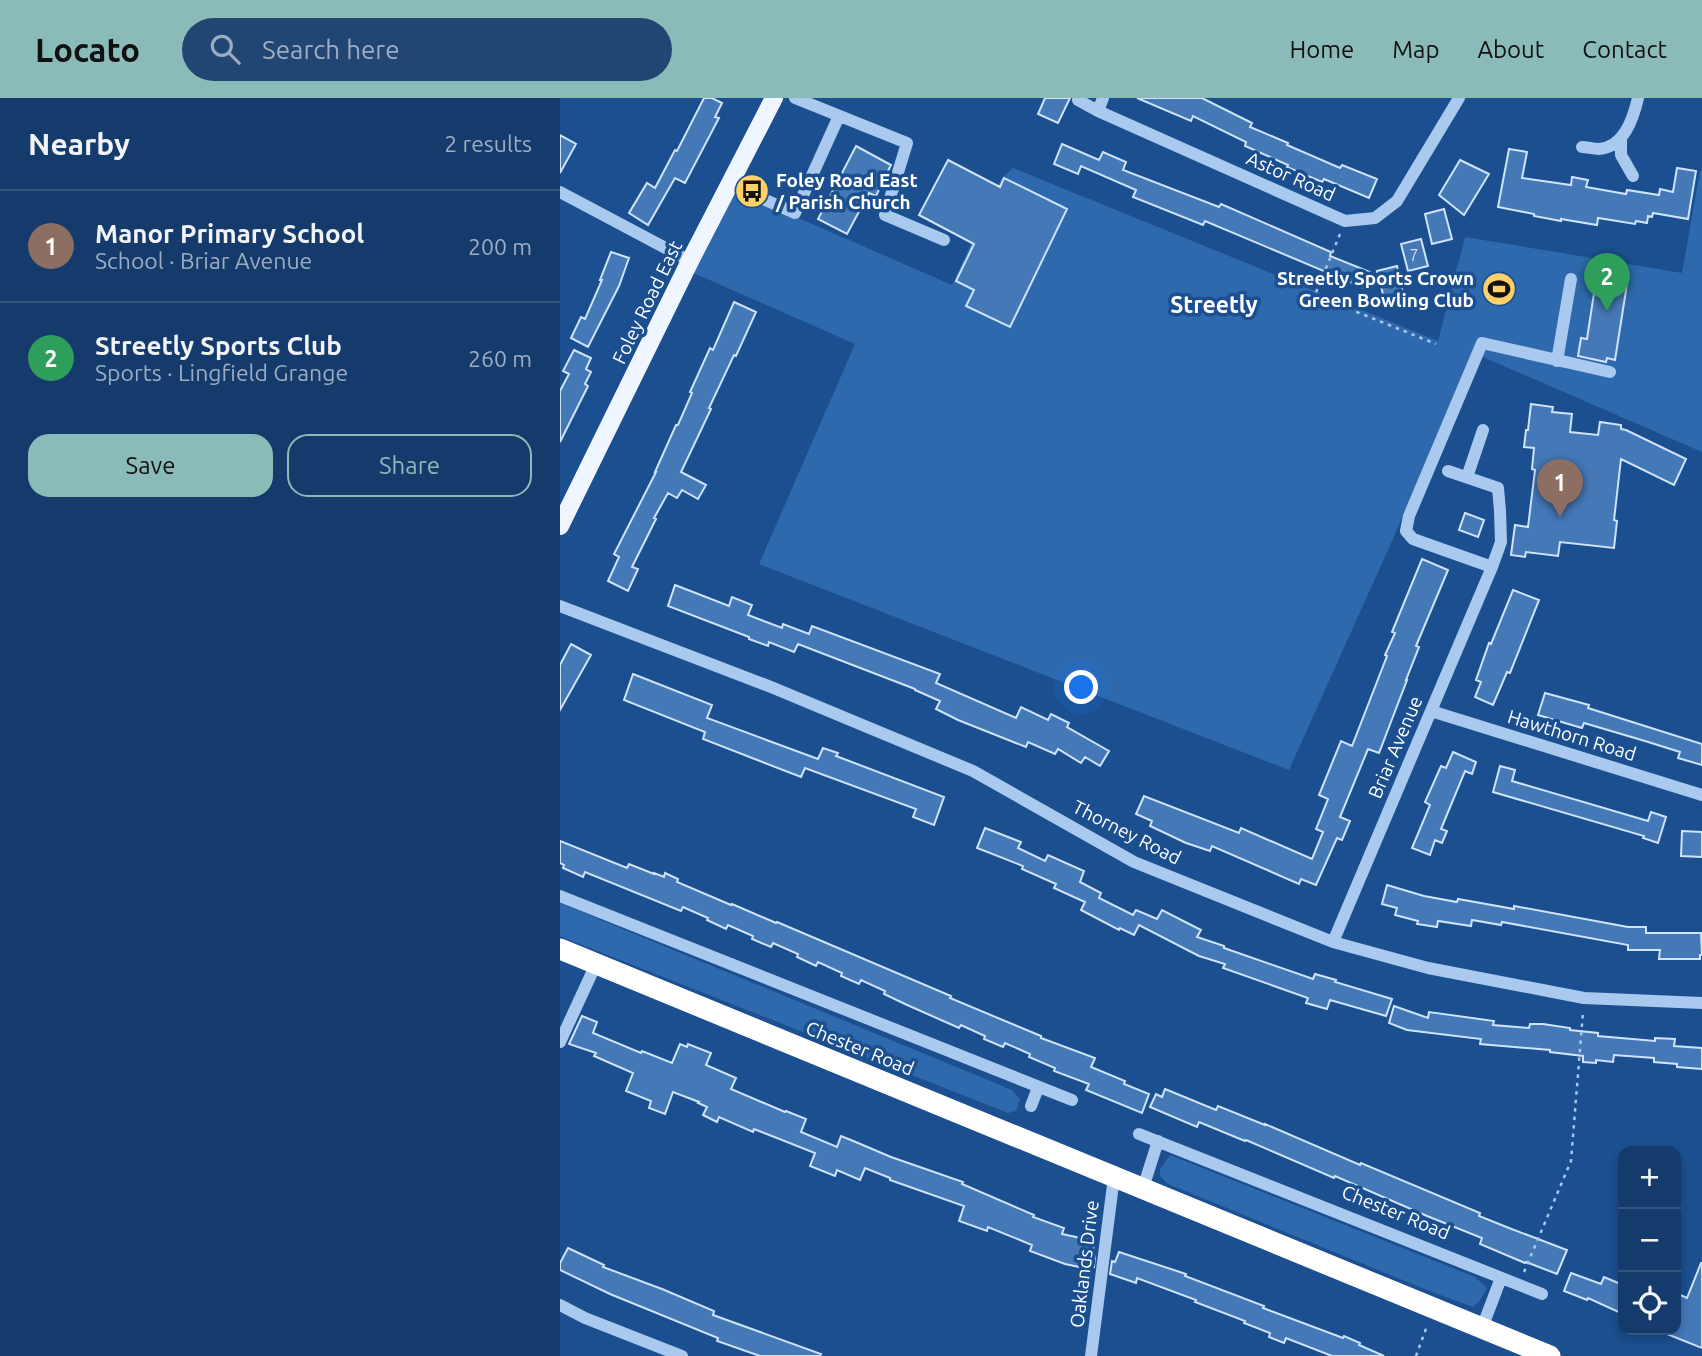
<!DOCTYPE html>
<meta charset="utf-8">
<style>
:root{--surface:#143b6b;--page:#214673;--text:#f1f3f6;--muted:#9dadc1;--line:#33557e;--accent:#8bbbb9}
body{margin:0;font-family:Ubuntu,sans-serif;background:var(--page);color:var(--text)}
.controls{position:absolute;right:21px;bottom:21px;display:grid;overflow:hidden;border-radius:14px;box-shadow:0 4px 10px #0003}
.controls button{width:63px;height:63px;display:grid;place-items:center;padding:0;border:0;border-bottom:2px solid var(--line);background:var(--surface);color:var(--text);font:35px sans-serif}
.you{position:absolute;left:522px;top:590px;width:24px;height:24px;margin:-18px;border:5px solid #fff;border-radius:50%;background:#1a73e8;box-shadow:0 0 0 10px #1a73e833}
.badge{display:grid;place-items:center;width:46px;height:46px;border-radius:50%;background:var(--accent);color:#fff;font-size:23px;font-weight:700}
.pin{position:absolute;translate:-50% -58px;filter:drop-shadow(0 2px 4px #0008)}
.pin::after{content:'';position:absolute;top:37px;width:24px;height:21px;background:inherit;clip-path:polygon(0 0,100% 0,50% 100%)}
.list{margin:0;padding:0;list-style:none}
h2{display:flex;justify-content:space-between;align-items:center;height:91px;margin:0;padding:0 28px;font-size:30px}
h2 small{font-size:23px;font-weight:400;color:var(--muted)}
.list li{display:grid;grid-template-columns:46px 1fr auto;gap:21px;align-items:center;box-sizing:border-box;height:112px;padding:0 28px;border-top:2px solid var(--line)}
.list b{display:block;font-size:26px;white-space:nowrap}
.list p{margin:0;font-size:23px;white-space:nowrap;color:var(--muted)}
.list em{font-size:23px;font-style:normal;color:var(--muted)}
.actions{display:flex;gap:14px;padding:21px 28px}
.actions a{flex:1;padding:16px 0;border:2px solid var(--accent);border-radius:21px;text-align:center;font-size:24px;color:var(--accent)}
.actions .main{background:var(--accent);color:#111}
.icon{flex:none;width:38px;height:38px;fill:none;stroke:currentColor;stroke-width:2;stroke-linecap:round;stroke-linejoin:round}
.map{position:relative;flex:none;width:1142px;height:1258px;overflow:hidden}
header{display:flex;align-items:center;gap:42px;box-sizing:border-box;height:98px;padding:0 35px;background:var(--accent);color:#111}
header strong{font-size:33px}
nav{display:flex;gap:38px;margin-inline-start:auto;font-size:24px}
.search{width:490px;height:63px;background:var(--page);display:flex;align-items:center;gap:18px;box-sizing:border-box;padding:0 24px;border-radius:38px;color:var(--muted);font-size:26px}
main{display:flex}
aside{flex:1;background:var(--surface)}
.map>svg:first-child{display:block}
</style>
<header>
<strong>Locato</strong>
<div class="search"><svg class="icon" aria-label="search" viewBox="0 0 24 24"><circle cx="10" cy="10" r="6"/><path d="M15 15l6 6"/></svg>Search here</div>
<nav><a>Home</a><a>Map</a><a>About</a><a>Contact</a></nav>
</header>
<main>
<aside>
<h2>Nearby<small>2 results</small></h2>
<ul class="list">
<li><span class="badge" style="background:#8d6e63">1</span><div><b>Manor Primary School</b><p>School · Briar Avenue</p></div><em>200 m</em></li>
<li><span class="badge" style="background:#2e9e5b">2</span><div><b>Streetly Sports Club</b><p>Sports · Lingfield Grange</p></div><em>260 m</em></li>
</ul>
<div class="actions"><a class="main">Save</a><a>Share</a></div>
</aside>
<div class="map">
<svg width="1142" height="1258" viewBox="0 0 1142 1258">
<rect width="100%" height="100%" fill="#1b4f8f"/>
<path fill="#2e69ad" d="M 453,70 L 878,243 L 905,139 L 1122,175 L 1140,73 L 1142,73 L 1142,354 L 923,259 L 911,256 L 832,443 L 729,672 L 199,466 L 295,246 L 129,173 L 170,90 L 392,187 L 441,81 Z
M 0,805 L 452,992 L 460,1001 L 456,1013 L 448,1015 L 2,839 L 0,838 Z
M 610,1057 L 915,1179 L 927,1190 L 919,1204 L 913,1209 L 867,1192 L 608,1086 L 600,1078 L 600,1071 Z"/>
<path fill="#4478b7" stroke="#cfe3fa" stroke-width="2" d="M 144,0 L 152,0 L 162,5 L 155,19 L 159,20 L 125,85 L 115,80 L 88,127 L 69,115 L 87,85 L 95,90 L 115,52 L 117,53 Z
M 485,0 L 510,0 L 498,25 L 478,16 Z
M 577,0 L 642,0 L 692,25 L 690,29 L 728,45 L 727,47 L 780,70 L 782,67 L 817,81 L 809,100 L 764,81 L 762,84 L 727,69 L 728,67 L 685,48 L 686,44 L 633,18 L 631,23 Z
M 0,37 L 16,46 L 0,75 Z
M 502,46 L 539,62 L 543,54 L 566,64 L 563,72 L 659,109 L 661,106 L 771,154 L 770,158 L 810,174 L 804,190 L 645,123 L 643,127 L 573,99 L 576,92 L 521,68 L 518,76 L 494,66 Z
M 296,48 L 331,67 L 316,98 L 309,95 L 287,136 L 258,121 Z
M 949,51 L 967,54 L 962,80 L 1011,87 L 1012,79 L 1028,82 L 1026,89 L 1066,96 L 1067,92 L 1099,97 L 1100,91 L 1113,94 L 1117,70 L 1136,73 L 1128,121 L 1093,115 L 1092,119 L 1088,118 L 1087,125 L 1076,123 L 1075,126 L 1038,120 L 1037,127 L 1001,121 L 1001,123 L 974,118 L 974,116 L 938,109 Z
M 388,62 L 440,89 L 444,80 L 507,111 L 450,229 L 406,208 L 414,192 L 396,183 L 414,146 L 359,117 Z
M 900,62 L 929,76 L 904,117 L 879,97 Z
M 884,111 L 892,141 L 872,146 L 865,116 Z
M 861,141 L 868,168 L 848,173 L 841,146 Z
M 51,154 L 69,160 L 59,188 L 28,249 L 11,240 L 21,219 L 25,221 L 42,182 L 40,182 Z
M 837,168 L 843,195 L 824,200 L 817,173 Z
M 1036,182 L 1067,186 L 1055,262 L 1047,260 L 1046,264 L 1018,258 L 1021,240 L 1027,241 Z
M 174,204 L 196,214 L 176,258 L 174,257 L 149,310 L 151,311 L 121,374 L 146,387 L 138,401 L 122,392 L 117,400 L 108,395 L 94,420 L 96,421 L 72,469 L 78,471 L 68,493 L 48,483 L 59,459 L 54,456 L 96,374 L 95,374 L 116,327 L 118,327 L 132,295 L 130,294 L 150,250 L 153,252 Z
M 14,252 L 31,260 L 26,271 L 31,274 L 25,286 L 28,288 L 0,344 L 0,293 L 9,276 L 3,273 Z
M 971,306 L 993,309 L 992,314 L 1012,316 L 1010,334 L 1038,337 L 1040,324 L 1061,327 L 1061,331 L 1066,332 L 1126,361 L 1114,387 L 1061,361 L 1054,422 L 1057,423 L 1054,450 L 1000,444 L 998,458 L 966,454 L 965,459 L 951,457 L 955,427 L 968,429 L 975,372 L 972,371 L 974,350 L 964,349 L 966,332 L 968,332 Z
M 905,415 L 924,422 L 918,439 L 899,432 Z
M 862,461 L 888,472 L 856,548 L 859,549 L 846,582 L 847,582 L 819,655 L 808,651 L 780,719 L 790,723 L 782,742 L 777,740 L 756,787 L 741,781 L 739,786 L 652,748 L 650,753 L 626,745 L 590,728 L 592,723 L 576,716 L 584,698 L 679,735 L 681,730 L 752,761 L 763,734 L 756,731 L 768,701 L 759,697 L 781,643 L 792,648 L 827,558 L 825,557 L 835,535 L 832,534 Z
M 115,487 L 169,508 L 172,499 L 192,507 L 188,517 L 222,530 L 223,526 L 249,536 L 252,528 L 380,576 L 376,585 L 456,620 L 461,609 L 488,622 L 491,616 L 509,625 L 507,629 L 549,653 L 540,668 L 525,659 L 521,665 L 498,651 L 495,656 L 468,644 L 466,649 L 398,622 L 376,611 L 380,603 L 355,592 L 355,591 L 238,546 L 234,554 L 209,544 L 208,548 L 189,541 L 189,539 L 108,508 Z
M 953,492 L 979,502 L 950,575 L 947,574 L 933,607 L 915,599 L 921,584 L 916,582 L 929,545 L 931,546 Z
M 11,546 L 31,557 L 0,612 L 0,567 Z
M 73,576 L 152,607 L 147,620 L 258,661 L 263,650 L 278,655 L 276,658 L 384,699 L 374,727 L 353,719 L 356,711 L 245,670 L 241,679 L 143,641 L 145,634 L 64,602 Z
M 985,595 L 1029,607 L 1028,610 L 1142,646 L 1142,667 L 1118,660 L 1120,654 L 1085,643 L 1024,625 L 1022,630 L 978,617 Z
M 893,654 L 916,664 L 912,676 L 905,673 L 881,731 L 887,733 L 882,745 L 875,742 L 870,757 L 852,750 L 870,707 L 865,704 L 881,668 L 886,670 Z
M 940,668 L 955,672 L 952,683 L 1088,723 L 1091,714 L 1106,719 L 1098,745 L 1083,740 L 1084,738 L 933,694 Z
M 425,730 L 461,744 L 458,750 L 485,763 L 488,757 L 524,773 L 520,784 L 541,795 L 539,800 L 573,817 L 576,812 L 597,821 L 602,812 L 641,832 L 637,839 L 664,848 L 664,850 L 753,881 L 755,876 L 776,882 L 775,884 L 832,901 L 826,918 L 770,902 L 767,911 L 746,905 L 748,900 L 663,870 L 665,866 L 639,858 L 579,827 L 574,837 L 560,830 L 559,832 L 521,812 L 525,804 L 494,790 L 496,786 L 462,771 L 463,768 L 417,750 Z
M 1122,733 L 1142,734 L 1142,759 L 1121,758 Z
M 0,743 L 67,770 L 69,766 L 94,776 L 94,775 L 104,779 L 105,775 L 118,781 L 117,784 L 171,807 L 172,806 L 216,825 L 217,824 L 391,898 L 390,900 L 481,938 L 481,940 L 535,960 L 531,969 L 565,983 L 564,986 L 589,996 L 582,1015 L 526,992 L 529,986 L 494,973 L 495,970 L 469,959 L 470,956 L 445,945 L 443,949 L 424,941 L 425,938 L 401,927 L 399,930 L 345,906 L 324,896 L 325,893 L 301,882 L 299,886 L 281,878 L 282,875 L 258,864 L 256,868 L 237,859 L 238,856 L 213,845 L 211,849 L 192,841 L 193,838 L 168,827 L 166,831 L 147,822 L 148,820 L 123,809 L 121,813 L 25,774 L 23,779 L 3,770 L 4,767 L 0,765 Z
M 827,787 L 864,798 L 897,804 L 898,801 L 954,811 L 954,808 L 1068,829 L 1086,829 L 1086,835 L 1141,835 L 1142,857 L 1140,857 L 1140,861 L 1099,861 L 1100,852 L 1068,852 L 1068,847 L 942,824 L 941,827 L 912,822 L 911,828 L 878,823 L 877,829 L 857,826 L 858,823 L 835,817 L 837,810 L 822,806 Z
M 834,908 L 868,920 L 869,914 L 934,923 L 933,927 L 969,930 L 970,926 L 983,926 L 1010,930 L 1010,932 L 1038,935 L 1038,938 L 1095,943 L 1095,940 L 1115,941 L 1114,948 L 1142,950 L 1142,971 L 1117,969 L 1117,966 L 1094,964 L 1094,960 L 1054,957 L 1053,964 L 1036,962 L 1036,965 L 1023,964 L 1023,958 L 990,954 L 990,952 L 920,946 L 921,941 L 847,932 L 829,925 Z
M 22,918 L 37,924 L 33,935 L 81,955 L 82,953 L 112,965 L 120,946 L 127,949 L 128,946 L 151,955 L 146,967 L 176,980 L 171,991 L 225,1014 L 226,1013 L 246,1021 L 241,1034 L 277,1049 L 281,1038 L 291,1042 L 331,1059 L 403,1084 L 402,1086 L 474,1117 L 473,1119 L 504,1130 L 502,1136 L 535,1143 L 532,1156 L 535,1157 L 534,1169 L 530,1168 L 529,1171 L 505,1166 L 470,1153 L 472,1147 L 428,1129 L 427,1133 L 399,1123 L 404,1108 L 330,1082 L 330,1080 L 305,1070 L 300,1082 L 277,1072 L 275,1078 L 250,1068 L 255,1055 L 194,1031 L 193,1034 L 159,1019 L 157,1024 L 143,1017 L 147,1009 L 138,1005 L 139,1004 L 113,994 L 105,1016 L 89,1010 L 91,1003 L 66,993 L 73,975 L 34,958 L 36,955 L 9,946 Z
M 605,991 L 656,1012 L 658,1008 L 705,1027 L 705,1026 L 800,1067 L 801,1065 L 920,1115 L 919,1118 L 949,1130 L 1007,1152 L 997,1176 L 966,1164 L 965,1165 L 920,1146 L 922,1140 L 867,1118 L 775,1078 L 774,1080 L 686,1042 L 685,1043 L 639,1024 L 637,1029 L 590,1009 L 596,996 L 602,999 Z
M 8,1150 L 44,1167 L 43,1169 L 102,1191 L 154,1213 L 153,1217 L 261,1256 L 260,1258 L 200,1258 L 157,1243 L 158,1240 L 50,1196 L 0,1172 L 0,1165 Z
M 559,1154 L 626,1176 L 625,1178 L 704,1208 L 703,1210 L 783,1240 L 784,1238 L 800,1245 L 799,1247 L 824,1258 L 772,1258 L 726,1240 L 724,1245 L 709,1239 L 710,1235 L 684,1225 L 685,1223 L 635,1204 L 636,1202 L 577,1180 L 576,1185 L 550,1176 L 552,1163 L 555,1164 Z
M 1141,1165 L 1142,1165 L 1142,1250 L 1097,1232 L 1116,1232 L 1116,1195 L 1127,1200 Z
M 1011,1175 L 1041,1186 L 1044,1179 L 1063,1187 L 1063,1216 L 1028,1200 L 1027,1202 L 1004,1193 Z"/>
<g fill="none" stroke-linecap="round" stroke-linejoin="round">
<path stroke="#a9c9ee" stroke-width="2.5" stroke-dasharray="3.5 5" stroke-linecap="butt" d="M 780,136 L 755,197 L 876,246
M 964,1174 L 1011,1063 L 1023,914
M 856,1258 L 867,1228"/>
<path stroke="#a9c9ee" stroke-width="12" d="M 235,0 L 347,45 L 325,117 L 384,142
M 518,2 L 538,13 L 785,123 L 815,120 L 837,103 L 899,0
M 538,13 L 543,0
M 1061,42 L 1061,57 L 1073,78
M 1022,49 C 1027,49 1033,51 1039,51 C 1064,49 1073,21 1078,0
M 169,86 L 235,115 L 279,18
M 0,94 L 130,163
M 997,263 L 1011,181
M 907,379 L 923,332
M 932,469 L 853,441 L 846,433 L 849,418 L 922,245 L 1050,274
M 0,508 L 211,589 L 413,673 L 574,764 L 773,844 L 868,870 L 1024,900 L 1142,905
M 871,613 L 1142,697
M 0,798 L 512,1002
M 773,844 L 932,469 L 941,444 L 940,413 L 938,390 L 888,373
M 0,944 L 36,866
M 471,1008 L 478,990
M 579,1036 L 982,1196
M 583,1090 L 598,1043
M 0,1207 L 25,1220 L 122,1258
M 922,1230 L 941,1180
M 531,1258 L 554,1079"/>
<path stroke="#f0f6ff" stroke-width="18" d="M 0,428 L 130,163 L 214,0"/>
<path stroke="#fff" stroke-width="21" d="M 0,851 L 990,1258"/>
</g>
<defs>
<g id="bus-disc" transform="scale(1.75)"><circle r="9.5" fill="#ffd166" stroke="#1b4f8f"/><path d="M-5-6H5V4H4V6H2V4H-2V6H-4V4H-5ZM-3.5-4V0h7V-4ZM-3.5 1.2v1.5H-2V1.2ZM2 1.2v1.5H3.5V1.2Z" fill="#111"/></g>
<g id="stadium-disc" transform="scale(1.75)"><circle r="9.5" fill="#ffd166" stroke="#1b4f8f"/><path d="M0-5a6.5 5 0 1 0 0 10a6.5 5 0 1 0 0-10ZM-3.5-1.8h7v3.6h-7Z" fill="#111"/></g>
</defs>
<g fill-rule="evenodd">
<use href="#bus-disc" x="192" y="93"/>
<use href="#stadium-disc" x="939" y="191"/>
</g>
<g text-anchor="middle" stroke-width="7" stroke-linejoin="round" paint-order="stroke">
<g font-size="16" fill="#d0dded">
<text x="854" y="163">7</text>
</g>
<g font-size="19" fill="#fff" stroke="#1b4f8f">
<text transform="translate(731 78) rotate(24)" y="7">Astor Road</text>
<text transform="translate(87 204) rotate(-64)" y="7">Foley Road East</text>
<text transform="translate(1012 637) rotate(17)" y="7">Hawthorn Road</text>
<text transform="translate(835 649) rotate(-67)" y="7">Briar Avenue</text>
<text transform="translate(567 734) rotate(27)" y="7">Thorney Road</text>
<text transform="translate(300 950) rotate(22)" y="7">Chester Road</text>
<text transform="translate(836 1114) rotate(22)" y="7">Chester Road</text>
<text transform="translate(524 1166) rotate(-83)" y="7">Oaklands Drive</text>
</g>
<g font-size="19" font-weight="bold" fill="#fff" stroke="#1b4f8f" text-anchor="start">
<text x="216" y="89">Foley Road East<tspan x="216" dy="22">/ Parish Church</tspan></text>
<text x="914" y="187" text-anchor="end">Streetly Sports Crown<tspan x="914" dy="22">Green Bowling Club</tspan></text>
</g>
<g font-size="23" font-weight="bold" fill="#fff" stroke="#1b4f8f">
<text x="654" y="215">Streetly</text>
</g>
</g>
</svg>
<div class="controls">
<button>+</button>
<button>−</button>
<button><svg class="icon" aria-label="locate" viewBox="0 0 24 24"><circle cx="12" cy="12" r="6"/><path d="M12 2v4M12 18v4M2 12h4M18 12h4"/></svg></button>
</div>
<div class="you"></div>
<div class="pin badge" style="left:1000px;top:419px;background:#8d6e63">1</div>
<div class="pin badge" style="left:1047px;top:213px;background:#2e9e5b">2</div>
</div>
</main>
